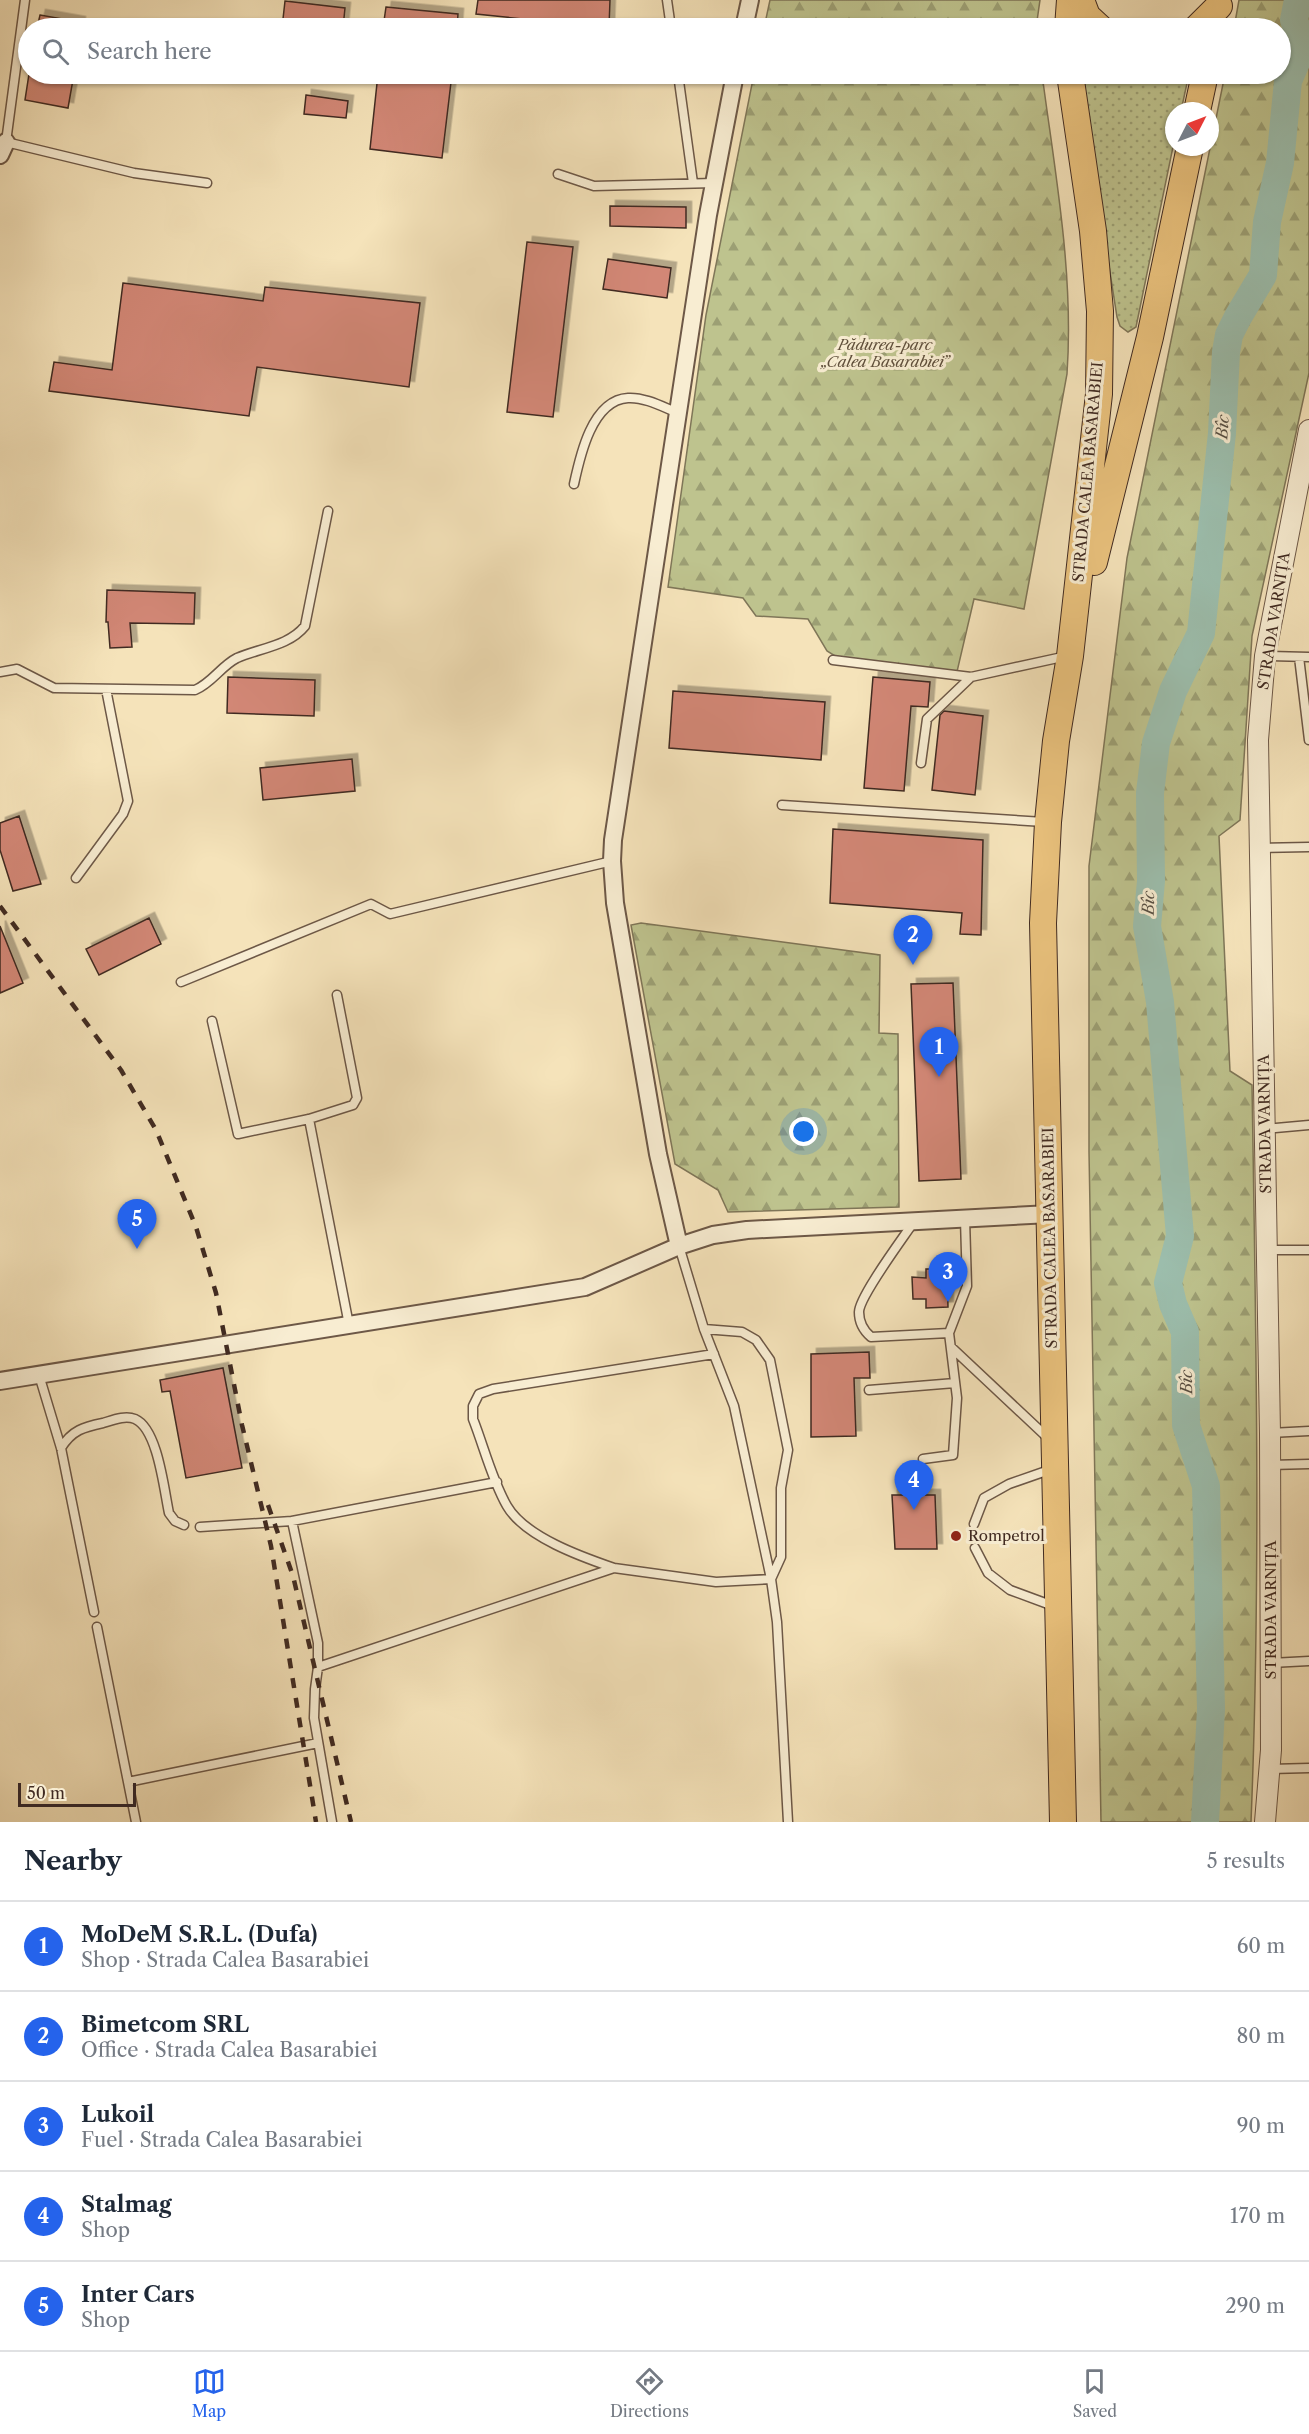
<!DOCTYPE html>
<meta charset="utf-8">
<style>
:root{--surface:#fff;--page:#f6f6f7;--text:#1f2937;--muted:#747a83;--line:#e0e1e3;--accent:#2563eb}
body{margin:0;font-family:"Libre Caslon Text",serif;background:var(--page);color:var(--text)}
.compass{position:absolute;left:1165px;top:102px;width:54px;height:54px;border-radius:50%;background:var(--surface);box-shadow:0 2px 4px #0004;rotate:48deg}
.scale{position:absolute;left:18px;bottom:15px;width:118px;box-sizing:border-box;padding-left:6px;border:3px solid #402a21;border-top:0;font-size:16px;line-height:21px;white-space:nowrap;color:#402a21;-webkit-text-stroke:4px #f8edd2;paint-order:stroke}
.you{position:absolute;left:804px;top:1132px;width:21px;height:21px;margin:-15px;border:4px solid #fff;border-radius:50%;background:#1a73e8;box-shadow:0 0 0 9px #1a73e833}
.badge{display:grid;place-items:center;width:39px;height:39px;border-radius:50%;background:var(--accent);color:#fff;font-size:20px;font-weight:700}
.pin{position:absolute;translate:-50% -50px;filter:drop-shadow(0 2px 3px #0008)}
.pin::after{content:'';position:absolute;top:32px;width:21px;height:18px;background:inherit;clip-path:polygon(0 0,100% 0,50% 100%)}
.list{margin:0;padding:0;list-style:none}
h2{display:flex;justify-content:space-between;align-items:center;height:78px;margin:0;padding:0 24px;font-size:26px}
h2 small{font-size:20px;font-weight:400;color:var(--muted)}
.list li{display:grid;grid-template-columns:39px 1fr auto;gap:18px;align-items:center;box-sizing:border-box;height:90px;padding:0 24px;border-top:2px solid var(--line)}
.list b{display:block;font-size:22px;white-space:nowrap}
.list p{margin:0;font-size:20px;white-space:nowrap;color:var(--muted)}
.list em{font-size:20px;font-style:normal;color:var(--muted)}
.icon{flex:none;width:33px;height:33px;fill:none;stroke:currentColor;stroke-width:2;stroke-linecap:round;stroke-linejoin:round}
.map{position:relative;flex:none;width:1309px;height:1822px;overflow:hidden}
.search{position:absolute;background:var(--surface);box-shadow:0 2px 4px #0004;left:18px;right:18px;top:18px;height:66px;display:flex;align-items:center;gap:15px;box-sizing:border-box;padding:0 21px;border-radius:33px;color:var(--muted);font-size:22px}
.sheet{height:528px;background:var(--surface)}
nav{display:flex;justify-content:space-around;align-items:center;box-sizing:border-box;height:84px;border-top:2px solid var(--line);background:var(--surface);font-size:16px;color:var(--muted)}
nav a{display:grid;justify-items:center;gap:3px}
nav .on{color:var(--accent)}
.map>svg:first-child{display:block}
</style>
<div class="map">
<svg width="1309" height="1822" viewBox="0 0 1309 1822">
<defs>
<pattern id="grass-dots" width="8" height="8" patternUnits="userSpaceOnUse" patternTransform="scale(1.5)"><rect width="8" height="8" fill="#bec38e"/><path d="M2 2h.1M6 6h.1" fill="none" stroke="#9c9f74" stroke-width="1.8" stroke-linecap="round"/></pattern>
<pattern id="forest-firs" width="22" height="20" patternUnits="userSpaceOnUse" patternTransform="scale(1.5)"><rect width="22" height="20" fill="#bec38e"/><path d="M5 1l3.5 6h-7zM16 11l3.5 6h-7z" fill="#9c9f74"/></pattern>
<filter id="shadow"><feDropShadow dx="5.5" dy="-5.5" stdDeviation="0" flood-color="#0004"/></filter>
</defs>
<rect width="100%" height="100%" fill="#f5e3ba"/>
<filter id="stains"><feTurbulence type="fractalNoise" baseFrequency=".00333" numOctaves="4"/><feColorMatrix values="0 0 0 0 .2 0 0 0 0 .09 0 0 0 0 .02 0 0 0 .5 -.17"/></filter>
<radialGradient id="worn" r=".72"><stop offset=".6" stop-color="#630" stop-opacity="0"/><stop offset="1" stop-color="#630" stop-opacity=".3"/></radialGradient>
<path fill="url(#grass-dots)" stroke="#7f7658" stroke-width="1.5" d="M 1079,74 L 1189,74 L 1181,111 L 1174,111 L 1174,142 L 1136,327 L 1128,332 L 1120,326 L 1117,317 Z"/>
<path fill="url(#forest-firs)" stroke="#7f7658" stroke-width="1.5" d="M 770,0 L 1040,0 L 1036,28 L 764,28 Z
M 1239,0 L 1309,0 L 1309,373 L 1252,636 L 1240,820 L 1219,836 L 1230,1071 L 1252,1085 C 1256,1331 1261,1577 1251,1822 L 1101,1822 L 1089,1152 L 1089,866 L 1127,558 L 1225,74 L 1280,74 L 1280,28 L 1234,28 Z
M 754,74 L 1042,74 C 1055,173 1074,273 1067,374 L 1024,609 L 974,599 L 956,676 L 843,661 L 827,651 L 808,619 L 756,616 L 743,598 L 668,587 L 706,315 Z
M 641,923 L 880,955 L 879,1033 L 898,1034 L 899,1207 L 728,1212 L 718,1190 L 675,1164 L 631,925 Z"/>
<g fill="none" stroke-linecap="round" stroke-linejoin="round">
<path stroke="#9cbead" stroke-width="28" d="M 1205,1822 L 1211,1709 L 1206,1486 L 1186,1425 L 1185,1332 L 1173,1304 L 1168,1283 L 1180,1236 L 1160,1002 L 1147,926 L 1151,881 L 1150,793 L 1156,743 L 1173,691 L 1201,633 L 1222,433 L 1226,352 L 1229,335 L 1238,317 L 1263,275 L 1267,222 L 1280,163 L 1288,81 L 1303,46 L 1294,20 L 1298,0"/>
</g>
<path fill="#d28776" stroke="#402a21" stroke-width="1.5" filter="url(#shadow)" d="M 478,0 L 610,0 L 609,28 L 476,14 Z
M 285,1 L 345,8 L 343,28 L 282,28 Z
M 386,7 L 458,14 L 457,28 L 383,28 Z
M 40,15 L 80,22 L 79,28 L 37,28 Z
M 29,74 L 74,74 L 68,108 L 25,100 Z
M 378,74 L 452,74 L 442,158 L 370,149 Z
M 306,95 L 348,101 L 346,118 L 304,114 Z
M 610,206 L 686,207 L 686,228 L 610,226 Z
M 527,242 L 573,247 L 553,417 L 507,412 Z
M 608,259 L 671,268 L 667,298 L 603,289 Z
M 123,283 L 263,301 L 265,287 L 420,303 L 409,387 L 257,367 L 249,416 L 49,391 L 54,362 L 112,370 Z
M 107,590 L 195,593 L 194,624 L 130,623 L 132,647 L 110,648 L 108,622 L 106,622 Z
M 228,677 L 315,680 L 314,716 L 227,713 Z
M 873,677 L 930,682 L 928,707 L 911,706 L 904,791 L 864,788 Z
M 673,691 L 825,702 L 821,760 L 669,748 Z
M 944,711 L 983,716 L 975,795 L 932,790 L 940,715 Z
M 352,759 L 355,791 L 263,800 L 260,768 Z
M 19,816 L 41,884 L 13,891 L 0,850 L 0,823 Z
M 833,829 L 983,840 L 981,935 L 960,934 L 962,913 L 830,903 Z
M 149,918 L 161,944 L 99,975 L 86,949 Z
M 0,926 L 23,983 L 0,993 Z
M 953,983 L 961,1179 L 919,1181 L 911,984 Z
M 926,1269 L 947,1269 L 948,1307 L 926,1308 L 926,1299 L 913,1299 L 912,1277 L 926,1278 Z
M 869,1352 L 870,1378 L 854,1378 L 856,1436 L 811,1437 L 811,1354 Z
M 223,1368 L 242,1468 L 186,1478 L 170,1391 L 162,1392 L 160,1380 Z
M 892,1495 L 935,1495 L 937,1549 L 895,1549 Z"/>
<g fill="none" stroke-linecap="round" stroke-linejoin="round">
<g stroke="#6d5847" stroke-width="11">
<path id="service" d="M 25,0 L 6,142 L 134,173 L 207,183
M 667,0 L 671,28
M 678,74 L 693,183
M 558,174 L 594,186 L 714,183
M 574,484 C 580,456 592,400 628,398 C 645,397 663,407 678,413
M 1266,656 L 1309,657
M 1299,657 L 1309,740
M 833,660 L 971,677 L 1067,656
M 0,672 L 17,669 L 54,688 L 195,690 C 212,683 221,666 237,658 C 260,648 289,646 305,626 L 328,511
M 921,763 L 927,719 L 971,677
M 782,805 L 1044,822
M 1260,848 L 1309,847
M 76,878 L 123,814 L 128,801 L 106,689
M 181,982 L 371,904 L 390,914 L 612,861
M 212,1021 L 238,1134 L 309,1119 L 353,1105 L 357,1098 L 337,995
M 309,1119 L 349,1325
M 1265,1129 L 1309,1125
M 913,1223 C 903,1238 859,1297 859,1312 C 859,1322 864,1331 871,1337 L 949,1333
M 679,1246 L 704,1329 L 734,1406 L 771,1579 L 777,1622 L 788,1822
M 1268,1250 L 1309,1250
M 951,1347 L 1049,1439
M 39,1375 L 61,1448 L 94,1612
M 869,1390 L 955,1383
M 1270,1433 L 1309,1431
M 61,1448 C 72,1430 84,1427 103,1423 C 113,1420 125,1415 135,1419 C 158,1429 164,1490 169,1513 L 175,1521 L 184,1525
M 923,1459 L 953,1455 L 957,1398 L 949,1333 L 967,1286 L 965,1219
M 1270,1465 L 1309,1464
M 292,1521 L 318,1643 L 318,1667 L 315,1689 L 314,1718 L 332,1822
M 974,1524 L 984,1498 L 1009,1484 L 1052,1469
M 200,1527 L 292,1521 L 497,1482
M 975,1548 L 988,1573 L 1010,1590 L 1056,1607
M 614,1568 C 582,1557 525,1537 507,1506 C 492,1480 484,1447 473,1419 L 473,1406 L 479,1394 L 493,1389 L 714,1354
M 97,1627 L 136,1822
M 1271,1663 L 1309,1661
M 318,1667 L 614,1568 L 716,1582 L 771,1579 L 781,1557 L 781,1488 L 788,1450 L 770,1360 L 756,1340 L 742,1332 L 704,1329
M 1270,1769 L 1309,1768
M 128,1782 L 318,1743"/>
</g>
<g stroke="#6d5847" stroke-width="20">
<path id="minor" d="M 744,28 L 750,0
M 0,155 L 6,142
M 679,1246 L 658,1154 L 615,903 L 612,861 L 613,840 L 708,215 L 735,74
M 0,1381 L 585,1287 L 679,1246 L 713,1235 L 747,1230 L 1050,1214"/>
</g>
<g stroke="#6d5847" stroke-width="22">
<path id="tertiary" d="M 1265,1822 L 1271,1750 L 1270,1433 L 1258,740 L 1265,656 L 1309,430"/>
</g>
<g stroke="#402a21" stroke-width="28">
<path id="primary" d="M 1081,0 L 1087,16 L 1100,28
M 1068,28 L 1070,0
M 1197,28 L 1219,6
M 1197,111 L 1205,74
M 1094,562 L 1150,337 L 1190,147
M 1063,1822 L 1043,923 L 1048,822 L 1056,741 L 1070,656 L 1099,394 L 1100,311 L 1093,231 L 1070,74"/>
</g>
<use href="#service" stroke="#f8edd2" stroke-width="8"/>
<use href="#minor" stroke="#f8edd2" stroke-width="16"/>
<use href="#tertiary" stroke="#f8edd2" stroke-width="20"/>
<use href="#primary" stroke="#eac27d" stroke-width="26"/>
<path stroke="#402a21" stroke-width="4.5" stroke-dasharray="10 10" stroke-linecap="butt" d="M 0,906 L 121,1070 L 156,1130 L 196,1227 L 216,1293 L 242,1425 L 271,1546 L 316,1822
M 268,1505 L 293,1576 L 351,1822"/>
</g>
<circle fill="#8f2418" stroke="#f8edd2" stroke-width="2" cx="956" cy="1536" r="6"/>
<g text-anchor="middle" stroke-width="6" stroke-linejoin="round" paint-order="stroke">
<g font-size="15" font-style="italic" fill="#60503c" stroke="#f8edd2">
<text x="885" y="350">Pădurea-parc<tspan x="885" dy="17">„Calea Basarabiei”</tspan></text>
</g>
<g font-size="15" fill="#402a21" stroke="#f8edd2">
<text transform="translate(1088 472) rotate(-85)" y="5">STRADA CALEA BASARABIEI</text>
<text transform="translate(1274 621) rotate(-81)" y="5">STRADA VARNIȚA</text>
<text transform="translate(1265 1124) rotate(-91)" y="5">STRADA VARNIȚA</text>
<text transform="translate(1050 1238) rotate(-91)" y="5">STRADA CALEA BASARABIEI</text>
<text transform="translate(1271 1610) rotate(-90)" y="5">STRADA VARNIȚA</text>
</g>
<g font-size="15" fill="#402a21" stroke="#f8edd2" text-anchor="start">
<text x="968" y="1541">Rompetrol</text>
</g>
<g font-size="16" font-style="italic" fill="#574f44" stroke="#f8edd2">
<text transform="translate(1222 427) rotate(-86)" y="6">Bîc</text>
<text transform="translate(1148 903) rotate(-89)" y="6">Bîc</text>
<text transform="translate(1186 1382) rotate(-91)" y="6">Bîc</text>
</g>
</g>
<rect width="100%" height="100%" filter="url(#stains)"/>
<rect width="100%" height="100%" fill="url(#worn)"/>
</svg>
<svg class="compass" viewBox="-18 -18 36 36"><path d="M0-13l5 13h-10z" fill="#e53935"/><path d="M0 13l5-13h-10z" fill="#747a83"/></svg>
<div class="scale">50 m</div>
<div class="you"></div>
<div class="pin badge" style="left:939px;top:1077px">1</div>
<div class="pin badge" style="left:913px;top:965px">2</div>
<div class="pin badge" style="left:948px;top:1302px">3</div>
<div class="pin badge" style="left:914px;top:1510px">4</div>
<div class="pin badge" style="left:137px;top:1249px">5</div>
<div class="search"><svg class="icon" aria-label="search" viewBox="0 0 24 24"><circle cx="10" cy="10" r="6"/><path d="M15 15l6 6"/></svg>Search here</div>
</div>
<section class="sheet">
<h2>Nearby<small>5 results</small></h2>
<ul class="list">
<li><span class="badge">1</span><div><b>MoDeM S.R.L. (Dufa)</b><p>Shop · Strada Calea Basarabiei</p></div><em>60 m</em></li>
<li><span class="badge">2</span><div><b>Bimetcom SRL</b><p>Office · Strada Calea Basarabiei</p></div><em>80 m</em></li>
<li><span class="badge">3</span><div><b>Lukoil</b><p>Fuel · Strada Calea Basarabiei</p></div><em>90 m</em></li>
<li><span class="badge">4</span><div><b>Stalmag</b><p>Shop</p></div><em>170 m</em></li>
<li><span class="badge">5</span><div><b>Inter Cars</b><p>Shop</p></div><em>290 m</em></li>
</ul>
</section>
<nav>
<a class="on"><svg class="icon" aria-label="map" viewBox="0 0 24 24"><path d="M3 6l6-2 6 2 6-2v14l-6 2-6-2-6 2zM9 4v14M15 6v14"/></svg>Map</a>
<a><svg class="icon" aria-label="directions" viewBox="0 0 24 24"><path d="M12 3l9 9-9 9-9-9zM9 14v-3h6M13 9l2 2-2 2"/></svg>Directions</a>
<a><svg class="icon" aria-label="saved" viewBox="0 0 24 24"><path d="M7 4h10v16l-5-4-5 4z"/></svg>Saved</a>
</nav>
